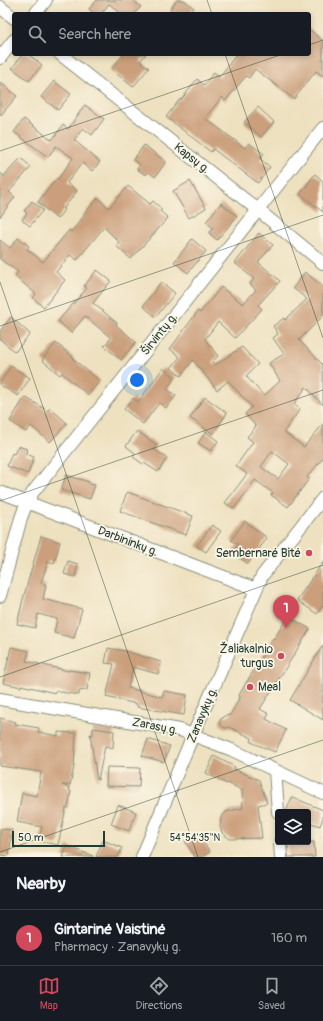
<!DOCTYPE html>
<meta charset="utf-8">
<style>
:root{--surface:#171b24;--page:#20242c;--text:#f1f3f6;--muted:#9ea1a6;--line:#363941;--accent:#d1495b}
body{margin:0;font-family:Pangolin,sans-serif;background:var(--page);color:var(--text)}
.controls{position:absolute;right:12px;bottom:12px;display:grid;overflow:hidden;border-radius:4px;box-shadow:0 2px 6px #0003}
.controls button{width:36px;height:36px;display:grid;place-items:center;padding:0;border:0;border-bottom:1px solid var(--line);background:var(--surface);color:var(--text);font:20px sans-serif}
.scale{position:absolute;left:12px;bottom:10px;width:93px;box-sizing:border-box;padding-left:4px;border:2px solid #1f3d34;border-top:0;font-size:11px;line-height:14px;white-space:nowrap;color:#1f3d34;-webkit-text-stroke:3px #fcf5e5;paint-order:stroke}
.you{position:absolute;left:137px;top:380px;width:14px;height:14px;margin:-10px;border:3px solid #fff;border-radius:50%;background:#1a73e8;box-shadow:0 0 0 6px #1a73e833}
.badge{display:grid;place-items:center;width:26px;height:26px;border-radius:50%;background:var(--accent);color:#fff;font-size:13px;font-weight:700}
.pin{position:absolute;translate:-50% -33px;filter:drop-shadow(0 1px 2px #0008)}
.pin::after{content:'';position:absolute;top:21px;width:14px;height:12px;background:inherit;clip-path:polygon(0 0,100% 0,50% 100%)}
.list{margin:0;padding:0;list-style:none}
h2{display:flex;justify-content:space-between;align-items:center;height:52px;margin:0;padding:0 16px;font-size:17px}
h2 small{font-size:13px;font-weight:400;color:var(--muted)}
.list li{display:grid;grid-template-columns:26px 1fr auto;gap:12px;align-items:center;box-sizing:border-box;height:56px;padding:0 16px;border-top:1px solid var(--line)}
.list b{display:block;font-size:15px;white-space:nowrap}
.list p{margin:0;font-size:13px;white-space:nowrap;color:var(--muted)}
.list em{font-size:13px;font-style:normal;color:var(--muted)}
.icon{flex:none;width:22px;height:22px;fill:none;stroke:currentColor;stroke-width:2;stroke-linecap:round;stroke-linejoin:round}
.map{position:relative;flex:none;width:323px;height:857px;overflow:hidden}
.search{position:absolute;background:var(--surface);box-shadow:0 2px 6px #0003;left:12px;right:12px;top:12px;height:44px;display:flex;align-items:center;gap:10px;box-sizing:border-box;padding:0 14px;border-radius:4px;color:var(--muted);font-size:15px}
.sheet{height:108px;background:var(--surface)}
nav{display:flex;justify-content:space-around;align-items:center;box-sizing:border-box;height:56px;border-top:1px solid var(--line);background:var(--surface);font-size:11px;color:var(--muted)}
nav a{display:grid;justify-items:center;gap:2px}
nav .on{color:var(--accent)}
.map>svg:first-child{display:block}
</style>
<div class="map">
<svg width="323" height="857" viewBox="0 0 323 857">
<rect width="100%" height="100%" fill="#fcf5e5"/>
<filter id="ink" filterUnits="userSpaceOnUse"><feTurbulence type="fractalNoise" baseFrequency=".025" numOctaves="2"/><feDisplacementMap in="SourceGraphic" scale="8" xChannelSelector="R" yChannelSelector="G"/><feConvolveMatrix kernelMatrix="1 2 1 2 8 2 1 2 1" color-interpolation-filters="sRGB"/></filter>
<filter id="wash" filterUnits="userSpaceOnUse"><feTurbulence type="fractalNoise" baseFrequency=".012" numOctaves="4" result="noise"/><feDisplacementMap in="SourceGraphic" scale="16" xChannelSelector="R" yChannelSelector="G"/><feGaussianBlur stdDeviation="0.9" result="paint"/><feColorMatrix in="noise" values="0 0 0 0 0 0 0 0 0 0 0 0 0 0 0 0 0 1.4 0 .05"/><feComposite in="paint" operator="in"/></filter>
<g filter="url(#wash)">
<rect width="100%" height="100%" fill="#eee1c0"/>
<g id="blocks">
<path fill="#cb9f7c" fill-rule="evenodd" d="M 97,0 L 133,0 L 141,7 L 134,14 L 122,14 L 109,4 L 101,14 L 95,14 L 89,9 Z
M 177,0 L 184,0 L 194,8 L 189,14 L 176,14 L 170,9 Z
M 309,29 L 323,41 L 323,76 L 316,71 L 294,99 L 255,69 L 249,78 L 246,76 L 225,101 L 222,97 L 205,118 L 245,148 L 249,143 L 264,154 L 260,159 L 270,167 L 258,183 L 213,149 L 211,152 L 166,117 L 180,99 L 181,100 L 197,79 L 204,85 L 214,72 L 219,77 L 237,54 L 309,54 Z
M 23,54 L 28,54 L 42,65 L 29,81 L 12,68 Z
M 124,54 L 146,54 L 140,61 L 149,68 L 133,87 L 111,69 Z
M 54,81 L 71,94 L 58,110 L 41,97 Z
M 0,82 L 17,96 L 0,116 Z
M 85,105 L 104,119 L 92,135 L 83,128 L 74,140 L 100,162 L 92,171 L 82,163 L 67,183 L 77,191 L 64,208 L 65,209 L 57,219 L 38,202 L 57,178 L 58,179 L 73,158 L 56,146 L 48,157 L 14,132 L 24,119 L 52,140 L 63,125 L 68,129 Z
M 258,107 L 274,122 L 261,137 L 244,122 Z
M 144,145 L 166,162 L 155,177 L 149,172 L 147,174 L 144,174 L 137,169 L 140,165 L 133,160 Z
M 21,158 L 31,167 L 9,192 L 15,197 L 0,217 L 0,173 L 4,176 Z
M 315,174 L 323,181 L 323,212 L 300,194 Z
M 190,181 L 206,208 L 189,218 L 173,191 Z
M 128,186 L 150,204 L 153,201 L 162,209 L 160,211 L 168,218 L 131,259 L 116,246 L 119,242 L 104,227 L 77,260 L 70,255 L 56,272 L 65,280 L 44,307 L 33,298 L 36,294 L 15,276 L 18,272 L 0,259 L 0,240 L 10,248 L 18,238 L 29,246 L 27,249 L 43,262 L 69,230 L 71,232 L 84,216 L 83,215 L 98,198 L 109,208 Z
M 32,201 L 43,210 L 30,226 L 22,220 L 27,213 L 24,211 Z
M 221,203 L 237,216 L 217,240 L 209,233 L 213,228 L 206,222 Z
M 259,233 L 273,245 L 258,262 L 280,281 L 258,305 L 262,309 L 235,338 L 218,322 L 205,339 L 218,356 L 212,362 L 215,365 L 242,347 L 258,364 L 246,376 L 264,396 L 280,381 L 269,363 L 284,354 L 273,338 L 278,334 L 273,326 L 284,318 L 285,320 L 307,299 L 293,288 L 305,272 L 323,287 L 323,316 L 299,340 L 323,365 L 323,405 L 306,387 L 294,404 L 300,409 L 284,432 L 304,447 L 323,424 L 323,458 L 307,477 L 309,479 L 288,507 L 271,495 L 273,493 L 255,480 L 234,509 L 225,503 L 247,474 L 236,466 L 253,442 L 247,437 L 256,426 L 245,414 L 252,407 L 228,381 L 217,390 L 193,360 L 181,376 L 171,368 L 180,357 L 170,349 L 198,311 L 200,313 L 221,287 L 243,304 L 256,290 L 250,284 L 254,279 L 235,263 ZM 272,451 L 289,464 L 278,479 L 261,467 Z
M 192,239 L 206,251 L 188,273 L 174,262 Z
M 97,270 L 111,281 L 93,303 L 117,323 L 116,325 L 136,342 L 121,360 L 104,346 L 111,338 L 85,316 L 71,333 L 58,321 L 87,288 L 84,286 Z
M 161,282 L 175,293 L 156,317 L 143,306 Z
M 11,317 L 30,334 L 15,352 L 0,339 L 0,331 Z
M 56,343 L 74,358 L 73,359 L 100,381 L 88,395 L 62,373 L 60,375 L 42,360 Z
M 11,366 L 30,378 L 18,396 L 0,385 L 0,383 Z
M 163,368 L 175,377 L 167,389 L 176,396 L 166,408 L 159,403 L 143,424 L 124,409 L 133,398 L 138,402 Z
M 25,397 L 48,411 L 50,408 L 67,423 L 50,442 L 31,426 L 26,432 L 10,421 Z
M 205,397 L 227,413 L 213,434 L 190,418 Z
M 137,431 L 157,445 L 154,449 L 167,458 L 158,472 L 144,463 L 143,464 L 133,457 L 135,453 L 126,446 Z
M 206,432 L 218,441 L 211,451 L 198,443 Z
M 18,446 L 27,449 L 26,454 L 34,457 L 28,474 L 7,466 L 12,453 L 14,454 Z
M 66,475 L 89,482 L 89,484 L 95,485 L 90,499 L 61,490 Z
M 127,492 L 193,516 L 186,535 L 120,511 Z
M 245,521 L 267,538 L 248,564 L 232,552 L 238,545 L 231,540 Z
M 212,525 L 221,531 L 206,552 L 197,546 Z
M 41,536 L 60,542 L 54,563 L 48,561 L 41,583 L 46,585 L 43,599 L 82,609 L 74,638 L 54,633 L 57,619 L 38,614 L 35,628 L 17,624 L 23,599 Z
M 68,561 L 78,564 L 75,577 L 64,574 Z
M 323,562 L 323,605 L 317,614 L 297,600 Z
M 288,616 L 310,629 L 260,709 L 269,714 L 266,719 L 286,730 L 275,752 L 251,742 L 252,738 L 229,727 L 226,728 L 223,727 L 220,724 L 220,720 L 224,716 L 230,715 L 240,697 L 239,695 L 273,638 L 274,639 Z
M 323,645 L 323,720 L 290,700 Z
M 11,647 L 29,651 L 26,661 L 69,671 L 69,670 L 90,673 L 87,690 L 79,691 L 79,695 L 55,691 L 55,693 L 21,685 L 21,687 L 3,683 Z
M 108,648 L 125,651 L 161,662 L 158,674 L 133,667 L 128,688 L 162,697 L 164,691 L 187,695 L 184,715 L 143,708 L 137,707 L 137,704 L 106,697 L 114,664 L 105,663 Z
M 0,718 L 16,722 L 15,724 L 39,728 L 38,732 L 58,736 L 58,732 L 76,733 L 74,767 L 70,785 L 62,785 L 70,788 L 69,790 L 71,791 L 68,808 L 66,808 L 58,845 L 39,841 L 42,827 L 17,822 L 22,793 L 37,796 L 41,772 L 0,766 Z
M 93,728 L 114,731 L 113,748 L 105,746 L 98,780 L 97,780 L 90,734 L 93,735 Z
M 148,739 L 170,746 L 164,762 L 142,756 Z
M 214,756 L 235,767 L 234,769 L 259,780 L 267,803 L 258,805 L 262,838 L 230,839 L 222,833 L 220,826 L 221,818 L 226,812 L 243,808 L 242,790 L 228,783 L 227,784 L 206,773 Z
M 107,767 L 140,768 L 139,787 L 106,786 Z
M 292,797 L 323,810 L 323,818 L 320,826 L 308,822 L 308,812 L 286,812 Z
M 118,805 L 136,812 L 129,831 L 111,824 Z
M 0,829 L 12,830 L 9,856 L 0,855 Z
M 197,833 L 210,852 L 202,857 L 195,857 L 185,841 Z
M 103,840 L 122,848 L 118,857 L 96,857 Z
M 294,842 L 314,842 L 315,857 L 288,857 L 288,843 Z
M 67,846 L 93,856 L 93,857 L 63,857 Z"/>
</g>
</g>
<g filter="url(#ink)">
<use href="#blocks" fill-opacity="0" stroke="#868f7a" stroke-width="1"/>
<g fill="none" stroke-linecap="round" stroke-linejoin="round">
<g stroke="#868f7a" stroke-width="14">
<path id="minor" d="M 0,7 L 14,18
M 35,14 L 46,0
M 60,54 L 258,210 L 323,263
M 0,58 L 14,40
M 0,492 L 256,589
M 0,596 L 21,518 L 27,502 L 33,492 L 258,210 L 323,128
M 0,699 L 180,730 L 232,750 L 323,793
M 275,770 L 278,812
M 280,842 L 281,857
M 142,857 L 193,735 L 262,576 L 323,498"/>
</g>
<use href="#minor" stroke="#fff" stroke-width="12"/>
</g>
</g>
<path fill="none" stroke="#1f3d34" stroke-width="1" stroke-opacity="0.45" d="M 207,0 L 212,14M 309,45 L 323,40M 225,54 L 323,338M 0,151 L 283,54M 0,282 L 198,857M 0,326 L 323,215M 0,501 L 323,390M 0,677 L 323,565M 0,852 L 323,740"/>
<g fill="#d1495b" stroke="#fcf5e5" stroke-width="1.5">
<circle cx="309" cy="553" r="4"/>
<circle cx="281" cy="656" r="4"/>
<circle cx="250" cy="687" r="4"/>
</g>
<g text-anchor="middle" stroke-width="3.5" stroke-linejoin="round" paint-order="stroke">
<g font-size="12" fill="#1f3d34" stroke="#fcf5e5">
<text transform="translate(192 158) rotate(38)" y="4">Kapsų g.</text>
<text transform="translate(159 334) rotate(-51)" y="4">Širvintų g.</text>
<text transform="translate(128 541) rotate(21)" y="4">Darbininkų g.</text>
<text transform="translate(202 715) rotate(-67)" y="4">Zanavykų g.</text>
<text transform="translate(155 726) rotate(11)" y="4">Zarasų g.</text>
</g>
<g font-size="12" fill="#1f3d34" stroke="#fcf5e5" text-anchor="end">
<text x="301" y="557">Sembernarė Bitė</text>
<text x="273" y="653">Žaliakalnio<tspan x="273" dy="14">turgus</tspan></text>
<text x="258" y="691" text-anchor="start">Meal</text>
</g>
</g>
<g font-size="10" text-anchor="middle" fill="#1f3d34" stroke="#fcf5e5" stroke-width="3.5" stroke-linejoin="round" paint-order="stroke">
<text x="195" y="841">54°54'35"N</text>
</g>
</svg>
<div class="controls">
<button><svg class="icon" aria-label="layers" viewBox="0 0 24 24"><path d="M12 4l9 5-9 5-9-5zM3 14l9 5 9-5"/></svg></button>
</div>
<div class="scale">50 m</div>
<div class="you"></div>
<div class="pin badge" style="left:286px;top:628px">1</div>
<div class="search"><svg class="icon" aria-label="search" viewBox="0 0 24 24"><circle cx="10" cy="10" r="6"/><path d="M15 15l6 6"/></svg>Search here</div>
</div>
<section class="sheet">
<h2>Nearby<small></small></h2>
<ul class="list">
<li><span class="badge">1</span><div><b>Gintarinė Vaistinė</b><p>Pharmacy · Zanavykų g.</p></div><em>160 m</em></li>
</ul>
</section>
<nav>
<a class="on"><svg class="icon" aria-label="map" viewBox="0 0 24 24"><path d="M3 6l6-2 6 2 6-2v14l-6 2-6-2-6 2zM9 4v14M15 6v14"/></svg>Map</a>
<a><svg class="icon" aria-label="directions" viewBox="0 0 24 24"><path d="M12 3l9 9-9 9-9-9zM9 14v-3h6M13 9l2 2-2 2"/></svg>Directions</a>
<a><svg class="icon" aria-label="saved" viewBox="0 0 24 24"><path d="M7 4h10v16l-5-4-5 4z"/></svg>Saved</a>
</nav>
